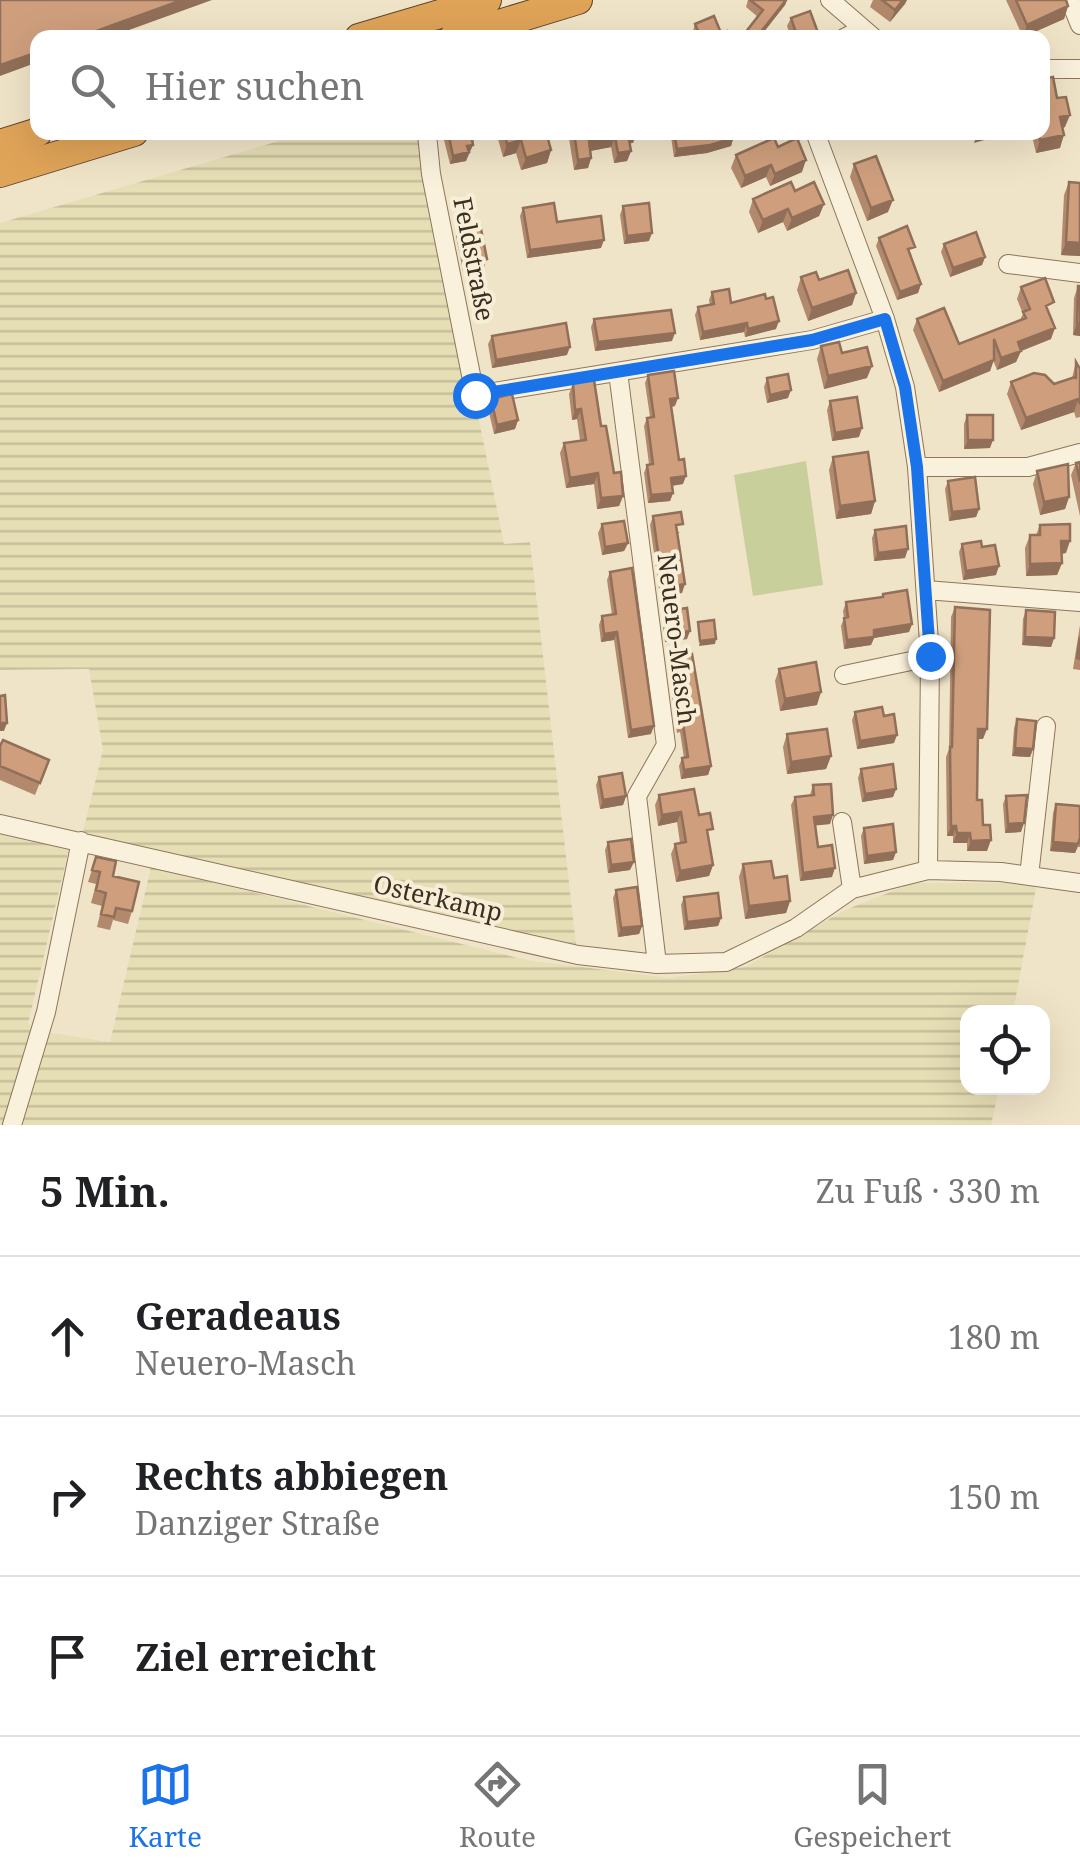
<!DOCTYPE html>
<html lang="de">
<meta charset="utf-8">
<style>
:root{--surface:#fff;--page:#f6f6f6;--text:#202124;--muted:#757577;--line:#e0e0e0;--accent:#1a73e8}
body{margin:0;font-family:"Noto Serif",serif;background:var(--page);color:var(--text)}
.controls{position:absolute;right:30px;bottom:30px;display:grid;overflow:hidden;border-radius:20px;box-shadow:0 10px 40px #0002}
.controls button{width:90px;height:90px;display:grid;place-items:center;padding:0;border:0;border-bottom:2px solid var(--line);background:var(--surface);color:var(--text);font:50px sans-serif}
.stop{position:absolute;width:30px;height:30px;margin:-22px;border:8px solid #1a73e8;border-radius:50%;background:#fff}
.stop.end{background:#1a73e8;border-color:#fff;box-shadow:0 2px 10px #0008}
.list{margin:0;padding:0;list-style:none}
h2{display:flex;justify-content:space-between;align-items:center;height:130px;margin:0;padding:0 40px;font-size:42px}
h2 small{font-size:32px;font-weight:400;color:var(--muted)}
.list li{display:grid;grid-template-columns:65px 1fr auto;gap:30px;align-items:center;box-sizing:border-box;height:160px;padding:0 40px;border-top:2px solid var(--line)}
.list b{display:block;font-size:38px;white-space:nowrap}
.list p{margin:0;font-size:32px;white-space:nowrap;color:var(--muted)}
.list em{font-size:32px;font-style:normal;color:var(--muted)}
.icon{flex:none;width:55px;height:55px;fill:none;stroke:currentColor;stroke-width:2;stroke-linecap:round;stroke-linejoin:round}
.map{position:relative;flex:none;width:1080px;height:1125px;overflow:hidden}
.search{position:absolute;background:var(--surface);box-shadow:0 10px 40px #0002;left:30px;right:30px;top:30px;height:110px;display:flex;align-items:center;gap:25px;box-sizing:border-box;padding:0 35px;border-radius:20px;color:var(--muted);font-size:38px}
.sheet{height:610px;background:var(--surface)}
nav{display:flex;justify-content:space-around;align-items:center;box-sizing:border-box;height:140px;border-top:2px solid var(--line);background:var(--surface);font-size:28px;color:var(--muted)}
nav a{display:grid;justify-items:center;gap:5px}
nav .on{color:var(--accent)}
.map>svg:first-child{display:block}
</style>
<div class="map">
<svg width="1080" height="1125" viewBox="0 0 1080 1125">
<defs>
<pattern id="farmland-rules" width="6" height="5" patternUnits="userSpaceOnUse" patternTransform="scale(2.5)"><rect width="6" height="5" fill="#e6deb5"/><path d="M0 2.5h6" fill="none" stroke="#c6bf9b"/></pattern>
</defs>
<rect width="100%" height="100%" fill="#f0e4c8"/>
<path fill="url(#farmland-rules)" d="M 306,133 L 421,133 L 504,544 L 530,542 L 576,944 L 448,919 L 82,836 L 103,750 L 89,669 L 0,670 L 0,223 Z
M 0,833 L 69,848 L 28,1024 L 45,1032 L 110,1042 L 151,867 L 526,960 L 670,978 L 745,967 L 845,910 L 913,883 L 1037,883 L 1013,1012 L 968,1012 L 968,1088 L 999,1088 L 991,1125 L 0,1125 Z"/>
<path fill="#c9cf9b" d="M 806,461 L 823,585 L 753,596 L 734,475 Z"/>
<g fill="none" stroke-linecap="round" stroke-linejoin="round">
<g stroke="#8d765c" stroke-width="20">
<path id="minor" d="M 830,0 L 874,38
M 1070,0 L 1080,25
M 844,38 L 862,29
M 1042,69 L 1080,69
M 430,132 L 427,134 L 431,174 L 475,395 L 812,340 L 885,319
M 815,132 L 885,319 L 905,387 L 917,467 L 930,657 L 928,870
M 1008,264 L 1080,273
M 618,372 L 666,745 L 637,796 L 657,964
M 917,467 L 1028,467 L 1080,453
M 926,590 L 1080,602
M 844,675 L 930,657
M 842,822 L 852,889
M 0,824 L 578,955 L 657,964 L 726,962 L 796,928 L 852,889 L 928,870 L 1001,872 L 1080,883
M 1029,876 L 1046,726
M 12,1125 L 46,1012 L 81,841"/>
</g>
<g stroke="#5b4430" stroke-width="30">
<path id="highway" d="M 359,38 L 487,0
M 453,38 L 578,0
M 0,144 L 38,132
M 0,173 L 134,132"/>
</g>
<use href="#minor" stroke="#faf1dc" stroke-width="18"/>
<use href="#highway" stroke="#e0a458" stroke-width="28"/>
</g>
<path fill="#b2896c" d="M 748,0 L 787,0 L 785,5 L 759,38 L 743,38 L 758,17 L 746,7 Z
M 873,0 L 907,0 L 890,22 L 870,7 Z
M 1006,0 L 1066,0 L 1068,6 L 1064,19 L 1023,37 Z
M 791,18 L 817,30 L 814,38 L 791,38 L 787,26 Z
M 695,24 L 721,33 L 730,38 L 691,38 Z
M 1042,79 L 1065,127 L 1063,128 L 1060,148 L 1036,153 L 1031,132 L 1042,132 Z
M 447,132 L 470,153 L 468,154 L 466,161 L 450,164 L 444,140 Z
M 496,132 L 546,132 L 551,150 L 547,163 L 521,170 L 516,153 L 503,157 Z
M 568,132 L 636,132 L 633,143 L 630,143 L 631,151 L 627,161 L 614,163 L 611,147 L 590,151 L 591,158 L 588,168 L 574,170 Z
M 663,132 L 749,132 L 733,139 L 731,146 L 707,153 L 674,157 L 671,137 L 664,138 Z
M 778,147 L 802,172 L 770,186 L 766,177 L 741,188 L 731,168 L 736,155 Z
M 854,164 L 888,212 L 867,221 L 850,177 Z
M 1069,182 L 1080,183 L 1080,256 L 1061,255 L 1064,195 Z
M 795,191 L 824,204 L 819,216 L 787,231 L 783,222 L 758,233 L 749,212 L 753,199 Z
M 623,206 L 649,241 L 624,244 L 620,215 Z
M 523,208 L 557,222 L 601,248 L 527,258 L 520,216 Z
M 459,227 L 484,267 L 463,271 L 456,236 Z
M 879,238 L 912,255 L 911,255 L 921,284 L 918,293 L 897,300 L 876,246 Z
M 944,244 L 985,257 L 982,265 L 950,277 L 941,252 Z
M 801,277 L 819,280 L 856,293 L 852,305 L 808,321 L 797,290 Z
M 1078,286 L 1080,336 L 1073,335 L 1074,298 Z
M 1021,287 L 1049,314 L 1051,339 L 1021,351 L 1016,362 L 997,370 L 993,360 L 990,371 L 939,392 L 913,330 L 917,319 L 959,344 L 1020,320 L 1023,314 L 1017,299 Z
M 712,292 L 731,303 L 776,329 L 745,337 L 744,332 L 700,340 L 695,315 L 698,307 L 710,305 L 709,300 Z
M 594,319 L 672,341 L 595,351 L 591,327 Z
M 492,336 L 567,355 L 492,368 L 488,344 Z
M 821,346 L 842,353 L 867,378 L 824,389 L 817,359 Z
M 1076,362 L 1080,369 L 1080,417 L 1076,418 L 1074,412 L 1021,430 L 1007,394 L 1011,382 L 1054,384 L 1072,378 Z
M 648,375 L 675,406 L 671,407 L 683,484 L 672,486 L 673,493 L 670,501 L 648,503 L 644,473 L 647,465 L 649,464 L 644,426 L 647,418 L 650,417 L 645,383 Z
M 767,378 L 788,398 L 767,403 L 764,387 Z
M 573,383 L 601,426 L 614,473 L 623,496 L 619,506 L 597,509 L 594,484 L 566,488 L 560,453 L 564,443 L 580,440 L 577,419 L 572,420 L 569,394 Z
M 491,399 L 518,420 L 515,429 L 494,434 L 488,408 Z
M 830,401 L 859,437 L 832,441 L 827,410 Z
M 967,415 L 990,448 L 964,449 L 964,424 Z
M 833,457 L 875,501 L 871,514 L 836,519 L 829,470 Z
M 1080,462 L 1080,516 L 1071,475 L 1076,463 Z
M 1037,471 L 1069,497 L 1065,509 L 1040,515 L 1033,484 Z
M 948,481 L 979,509 L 976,517 L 949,521 L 945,489 Z
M 653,516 L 680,533 L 677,533 L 682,593 L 660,596 L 650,525 Z
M 602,524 L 628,543 L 624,551 L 602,555 L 598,533 Z
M 1040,525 L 1066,553 L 1062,554 L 1062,563 L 1057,575 L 1026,576 L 1025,548 L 1030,535 L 1036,535 Z
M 875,530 L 905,558 L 874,561 L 872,538 Z
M 962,544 L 982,547 L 996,575 L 963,580 L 959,552 Z
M 610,572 L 651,734 L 628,738 L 614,640 L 601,642 L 599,625 L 602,616 L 612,615 L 607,580 Z
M 883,594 L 912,624 L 909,632 L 874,638 L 871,645 L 844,649 L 841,626 L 844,618 L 843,611 L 846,602 L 881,598 Z
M 955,607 L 983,739 L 978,739 L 977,800 L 987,851 L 967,851 L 967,843 L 953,843 L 953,836 L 947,836 L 946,757 L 949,749 L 951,617 Z
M 1026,610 L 1054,638 L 1051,647 L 1022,645 L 1023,619 Z
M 666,611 L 687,639 L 665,642 L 662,620 Z
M 1080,625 L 1080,670 L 1073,669 Z
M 671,657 L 711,766 L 708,775 L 681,779 L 679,766 L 682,758 L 684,758 L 680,732 L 677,733 L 668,665 Z
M 779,669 L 817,705 L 780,711 L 775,681 Z
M 855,712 L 884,716 L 894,743 L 857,749 L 852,720 Z
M 1017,719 L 1033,749 L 1030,757 L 1012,756 L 1014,728 Z
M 787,734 L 831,756 L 826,769 L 787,774 L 783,747 Z
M 0,746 L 49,760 L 35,795 L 0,780 Z
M 861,769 L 896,789 L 893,797 L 862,802 L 858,778 Z
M 599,777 L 626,796 L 623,805 L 600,809 L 596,785 Z
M 813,785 L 830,824 L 815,825 L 818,847 L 832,877 L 800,881 L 791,805 L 795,797 L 810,795 Z
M 659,795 L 699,815 L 708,840 L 713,865 L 709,876 L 676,882 L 671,854 L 675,844 L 680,843 L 677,822 L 658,826 L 655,805 Z
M 1006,796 L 1021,832 L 1005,833 L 1003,804 Z
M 1056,804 L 1080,806 L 1080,847 L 1078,847 L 1075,853 L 1050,851 L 1053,813 Z
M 864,828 L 896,852 L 893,860 L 864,864 L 861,836 Z
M 608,842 L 630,870 L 608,873 L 605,850 Z
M 96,857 L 113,876 L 132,911 L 128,924 L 113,920 L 110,930 L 97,927 L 102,906 L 91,903 L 96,884 L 88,882 Z
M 743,864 L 774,878 L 790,901 L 786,913 L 745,919 L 739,877 Z
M 616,890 L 642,926 L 639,934 L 618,937 L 613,898 Z
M 684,897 L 721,918 L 718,926 L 684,930 L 681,905 Z"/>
<path fill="#916f58" d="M 182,0 L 212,0 L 107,38 L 77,38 Z
M 786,0 L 787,0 L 785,5 L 759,38 L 756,38 Z
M 903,0 L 907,0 L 905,4 L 890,22 L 895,10 Z
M 1068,6 L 1064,19 L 1023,37 L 1027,25 Z
M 817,30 L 814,38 L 796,38 L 797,36 Z
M 38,52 L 38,62 L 0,76 L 0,65 Z
M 1070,115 L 1065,127 L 1056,129 L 1060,117 Z
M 732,132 L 749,132 L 733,139 L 731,146 L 707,153 L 674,157 L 677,149 Z
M 978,132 L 991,132 L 988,139 L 974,143 Z
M 636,133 L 633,143 L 624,144 L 628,134 Z
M 1064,135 L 1060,148 L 1036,153 L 1040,140 Z
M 615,137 L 611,147 L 585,152 L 589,141 Z
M 521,140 L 516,153 L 503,157 L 507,144 Z
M 473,145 L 466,161 L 450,164 L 453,156 L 467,146 Z
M 551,150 L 547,163 L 521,170 L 526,158 Z
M 631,151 L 627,161 L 614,163 L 618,153 Z
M 591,158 L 588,168 L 574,170 L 578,160 Z
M 806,160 L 802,172 L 770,186 L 775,174 Z
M 771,165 L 766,177 L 741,188 L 745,176 Z
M 893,200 L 888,212 L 867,221 L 871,208 Z
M 824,204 L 819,216 L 787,231 L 792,218 Z
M 788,209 L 783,222 L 758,233 L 763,220 Z
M 652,233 L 649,241 L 624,244 L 627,236 Z
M 604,240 L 601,248 L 527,258 L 530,250 Z
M 1066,242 L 1080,243 L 1080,256 L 1061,255 Z
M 985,257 L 982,265 L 950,277 L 953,268 Z
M 487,259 L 484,267 L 463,271 L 466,263 Z
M 921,284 L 918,293 L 897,300 L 900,292 Z
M 856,293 L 852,305 L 808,321 L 812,308 Z
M 779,321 L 776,329 L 745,337 L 748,329 Z
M 747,323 L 744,332 L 700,340 L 703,332 Z
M 1077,323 L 1080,323 L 1080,336 L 1073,335 Z
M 1055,328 L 1051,339 L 1021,351 L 1016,362 L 997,370 L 1001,358 L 1018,342 Z
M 675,333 L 672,341 L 595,351 L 598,342 Z
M 570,347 L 567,355 L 492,368 L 496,360 Z
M 994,360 L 990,371 L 939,392 L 943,381 Z
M 872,366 L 867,378 L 824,389 L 828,376 Z
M 791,390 L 788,398 L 767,403 L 770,395 Z
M 678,398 L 675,406 L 667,407 L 670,399 Z
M 1078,399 L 1074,412 L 1021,430 L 1026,418 Z
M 581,409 L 577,419 L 572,420 L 575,410 Z
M 518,420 L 515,429 L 494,434 L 497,425 Z
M 862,428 L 859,437 L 832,441 L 835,433 Z
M 968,440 L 993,440 L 990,448 L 964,449 Z
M 598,473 L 594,484 L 566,488 L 570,478 Z
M 686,476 L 683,484 L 668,486 L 671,478 Z
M 673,493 L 670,501 L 648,503 L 651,495 Z
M 623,496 L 619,506 L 597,509 L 601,498 Z
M 1069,497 L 1065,509 L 1040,515 L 1044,502 Z
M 875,501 L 871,514 L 836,519 L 840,506 Z
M 979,509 L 976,517 L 949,521 L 952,512 Z
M 1061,541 L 1070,541 L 1066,553 L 1057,554 Z
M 628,543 L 624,551 L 602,555 L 605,547 Z
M 908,549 L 905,558 L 874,561 L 878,553 Z
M 1062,563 L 1057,575 L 1026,576 L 1030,564 Z
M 999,566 L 996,575 L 963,580 L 966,571 Z
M 685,584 L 682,593 L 660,596 L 663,588 Z
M 912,624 L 909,632 L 874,638 L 871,645 L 844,649 L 847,640 L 874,630 Z
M 690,631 L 687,639 L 665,642 L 668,634 Z
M 617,632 L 614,640 L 601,642 L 604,634 Z
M 1025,637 L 1054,638 L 1051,647 L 1022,645 Z
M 716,639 L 715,644 L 699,646 L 700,641 Z
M 821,692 L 817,705 L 780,711 L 785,699 Z
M 0,723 L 7,723 L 4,731 L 0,731 Z
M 654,726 L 651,734 L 628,738 L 631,730 Z
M 978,729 L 987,729 L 983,739 L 974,739 Z
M 897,735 L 894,743 L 857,749 L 860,741 Z
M 1015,748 L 1033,749 L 1030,757 L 1012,756 Z
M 831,756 L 826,769 L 787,774 L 791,762 Z
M 711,766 L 708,775 L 681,779 L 684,770 Z
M 896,789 L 893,797 L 862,802 L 865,794 Z
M 626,796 L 623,805 L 600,809 L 603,800 Z
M 681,812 L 677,822 L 658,826 L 662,815 Z
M 833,815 L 830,824 L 811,826 L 814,817 Z
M 1024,823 L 1021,832 L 1005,833 L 1008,824 Z
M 951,826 L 956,826 L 953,836 L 947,836 Z
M 957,833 L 970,833 L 967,843 L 953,843 Z
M 991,840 L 987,851 L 967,851 L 971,841 Z
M 1053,842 L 1078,844 L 1075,853 L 1050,851 Z
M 896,852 L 893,860 L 864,864 L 867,856 Z
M 634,862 L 630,870 L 608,873 L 611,865 Z
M 713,865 L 709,876 L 676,882 L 680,871 Z
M 835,868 L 832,877 L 800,881 L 803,873 Z
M 790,901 L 786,913 L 745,919 L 749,906 Z
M 721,918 L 718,926 L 684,930 L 687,922 Z
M 642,926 L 639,934 L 618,937 L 621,928 Z"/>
<path fill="#cf9f7d" stroke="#916f58" stroke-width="2.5" d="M 0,0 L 182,0 L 77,38 L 38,38 L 38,52 L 0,65 Z
M 750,0 L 786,0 L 756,38 L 750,38 L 745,33 L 763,10 Z
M 882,0 L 903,0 L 895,10 Z
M 1016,0 L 1066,0 L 1068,6 L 1027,25 Z
M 810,11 L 817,30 L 797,36 L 791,18 Z
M 714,16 L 721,33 L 727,31 L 730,38 L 701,38 L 695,24 Z
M 1053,77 L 1057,98 L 1066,97 L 1070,115 L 1060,117 L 1064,135 L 1040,140 L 1039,132 L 1042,132 L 1042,79 Z
M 448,132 L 471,132 L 473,145 L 467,146 L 469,152 L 453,156 Z
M 504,132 L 546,132 L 551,150 L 526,158 L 521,140 L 507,144 Z
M 574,132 L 636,132 L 636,133 L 628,134 L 631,151 L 618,153 L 615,137 L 589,141 L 591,158 L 578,160 Z
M 674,132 L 732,132 L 734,138 L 710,145 L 677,149 Z
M 774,138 L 778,147 L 797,138 L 806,160 L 775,174 L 771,165 L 745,176 L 736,155 Z
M 876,156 L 893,200 L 871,208 L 854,164 Z
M 791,182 L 795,191 L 814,182 L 824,204 L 792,218 L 788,209 L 763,220 L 753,199 Z
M 1069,182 L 1080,183 L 1080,243 L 1066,242 Z
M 554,203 L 557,222 L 601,216 L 604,240 L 530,250 L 523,208 Z
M 649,203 L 652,233 L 627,236 L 623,206 Z
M 480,224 L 487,259 L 466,263 L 459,227 Z
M 907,226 L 915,247 L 908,249 L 921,284 L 900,292 L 879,238 Z
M 976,232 L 985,257 L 953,268 L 944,244 Z
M 848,270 L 856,293 L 812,308 L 801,277 L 816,272 L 819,280 Z
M 1045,278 L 1054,302 L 1046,306 L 1055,328 L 1018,342 L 1021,351 L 1001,358 L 994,339 L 994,360 L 943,381 L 917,319 L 944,308 L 959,344 L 1026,318 L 1023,312 L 1030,309 L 1021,287 Z
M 1078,286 L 1080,286 L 1080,323 L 1077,323 Z
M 729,289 L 731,303 L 765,294 L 766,299 L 773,297 L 779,321 L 748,329 L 747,323 L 703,332 L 698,307 L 714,304 L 712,292 Z
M 671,310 L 675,333 L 598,342 L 594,319 Z
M 566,323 L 570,347 L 496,360 L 492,336 Z
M 839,342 L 842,353 L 867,347 L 872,366 L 828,376 L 821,346 Z
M 1076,362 L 1080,369 L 1080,404 L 1078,399 L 1026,418 L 1011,382 L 1034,373 L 1045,375 L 1054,384 L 1075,377 L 1076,379 Z
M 674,371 L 678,398 L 670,399 L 679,460 L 684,459 L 686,476 L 671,478 L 673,493 L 651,495 L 647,465 L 653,464 L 647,418 L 654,417 L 648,375 Z
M 788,374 L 791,390 L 770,395 L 767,378 Z
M 594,380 L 601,426 L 606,426 L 614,473 L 621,472 L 623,496 L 601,498 L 598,473 L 570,478 L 564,443 L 586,440 L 581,409 L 575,410 L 573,383 Z
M 512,394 L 518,420 L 497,425 L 491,399 Z
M 857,397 L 862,428 L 835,433 L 830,401 Z
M 967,415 L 993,415 L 993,440 L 968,440 Z
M 868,452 L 875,501 L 840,506 L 833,457 Z
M 1080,462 L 1080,482 L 1076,463 Z
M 1068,464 L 1069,497 L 1044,502 L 1037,471 Z
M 975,477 L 979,509 L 952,512 L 948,481 Z
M 681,512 L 683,524 L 676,525 L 685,584 L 663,588 L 653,516 Z
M 624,521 L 628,543 L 605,547 L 602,524 Z
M 1070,524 L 1070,541 L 1061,541 L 1062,563 L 1030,564 L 1030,535 L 1040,535 L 1040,525 Z
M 906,526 L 908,549 L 878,553 L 875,530 Z
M 981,541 L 982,547 L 995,545 L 999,566 L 966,571 L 962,544 Z
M 632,568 L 654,726 L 631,730 L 617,632 L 604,634 L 602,616 L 616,614 L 610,572 Z
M 907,590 L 912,624 L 874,630 L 874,637 L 847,640 L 844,618 L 848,617 L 846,602 L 883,597 L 883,594 Z
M 955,607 L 990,610 L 987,729 L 978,729 L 977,800 L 982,800 L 983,825 L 990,825 L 991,840 L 971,841 L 970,833 L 957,833 L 956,826 L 951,826 L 950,747 L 952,747 Z
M 687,608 L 690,631 L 668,634 L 666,611 Z
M 1026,610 L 1055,612 L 1054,638 L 1025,637 Z
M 714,620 L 716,639 L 700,641 L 698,622 Z
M 1080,637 L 1080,659 L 1077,658 Z
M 692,654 L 711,766 L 684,770 L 682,758 L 688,757 L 683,724 L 680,724 L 671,657 Z
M 816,662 L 821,692 L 785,699 L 779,669 Z
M 5,695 L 7,723 L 0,723 L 0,696 Z
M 882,707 L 884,716 L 894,714 L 897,735 L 860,741 L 855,712 Z
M 1017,719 L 1036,721 L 1033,749 L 1015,748 Z
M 827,729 L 831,756 L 791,762 L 787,734 Z
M 3,740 L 49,760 L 40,783 L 0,766 L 0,746 Z
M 893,764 L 896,789 L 865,794 L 861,769 Z
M 622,773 L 626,796 L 603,800 L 599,777 Z
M 831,784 L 833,815 L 814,817 L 818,847 L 832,845 L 835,868 L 803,873 L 795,797 L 814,795 L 813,785 Z
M 694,789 L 699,815 L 710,813 L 713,829 L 707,830 L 713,865 L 680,871 L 675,844 L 686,842 L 681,812 L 662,815 L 659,795 Z
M 1027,795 L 1024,823 L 1008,824 L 1006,796 Z
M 1056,804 L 1080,806 L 1080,838 L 1078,844 L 1053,842 Z
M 893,824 L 896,852 L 867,856 L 864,828 Z
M 631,839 L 634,862 L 611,865 L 608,842 Z
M 96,857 L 116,861 L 113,876 L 139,882 L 132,911 L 116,908 L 114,917 L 101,914 L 106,893 L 96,890 L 100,872 L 92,870 Z
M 771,861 L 774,878 L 787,876 L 790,901 L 749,906 L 743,864 Z
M 637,887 L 642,926 L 621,928 L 616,890 Z
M 718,893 L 721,918 L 687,922 L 684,897 Z"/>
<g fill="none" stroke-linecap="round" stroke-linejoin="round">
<path stroke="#1a73e8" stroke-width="12" d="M 475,395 L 812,340 L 885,319 L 905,387 L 917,467 L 930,656"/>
</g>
<g text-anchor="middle" stroke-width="8" stroke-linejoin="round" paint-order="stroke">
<g font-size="25" fill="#3d2e20" stroke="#f7eed8">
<text transform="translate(474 259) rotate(79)" y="9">Feldstraße</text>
<text transform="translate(677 639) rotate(83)" y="9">Neuero-Masch</text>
<text transform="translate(438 898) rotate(13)" y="9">Osterkamp</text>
</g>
</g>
</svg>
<div class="controls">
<button><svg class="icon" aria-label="locate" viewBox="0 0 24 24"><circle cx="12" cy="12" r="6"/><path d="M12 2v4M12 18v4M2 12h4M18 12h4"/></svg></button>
</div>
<div class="stop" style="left:475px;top:395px"></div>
<div class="stop end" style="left:930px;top:656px"></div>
<div class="search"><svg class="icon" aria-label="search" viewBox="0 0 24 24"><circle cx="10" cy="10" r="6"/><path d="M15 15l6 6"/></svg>Hier suchen</div>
</div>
<section class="sheet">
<h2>5 Min.<small>Zu Fuß · 330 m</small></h2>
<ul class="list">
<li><svg class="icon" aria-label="ahead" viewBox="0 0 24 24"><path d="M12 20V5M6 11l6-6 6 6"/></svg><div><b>Geradeaus</b><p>Neuero-Masch</p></div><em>180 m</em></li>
<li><svg class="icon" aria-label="right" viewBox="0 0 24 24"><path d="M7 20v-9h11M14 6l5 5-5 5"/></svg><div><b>Rechts abbiegen</b><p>Danziger Straße</p></div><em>150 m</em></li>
<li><svg class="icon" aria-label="arrive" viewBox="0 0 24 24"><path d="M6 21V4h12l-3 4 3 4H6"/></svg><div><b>Ziel erreicht</b></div></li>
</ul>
</section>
<nav>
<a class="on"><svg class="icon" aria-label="map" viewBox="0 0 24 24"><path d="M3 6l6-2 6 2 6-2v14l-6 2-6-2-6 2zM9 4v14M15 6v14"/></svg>Karte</a>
<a><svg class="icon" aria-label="directions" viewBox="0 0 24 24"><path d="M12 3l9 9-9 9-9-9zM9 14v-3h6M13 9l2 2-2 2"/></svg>Route</a>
<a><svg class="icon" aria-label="saved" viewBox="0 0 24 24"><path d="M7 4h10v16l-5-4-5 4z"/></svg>Gespeichert</a>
</nav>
